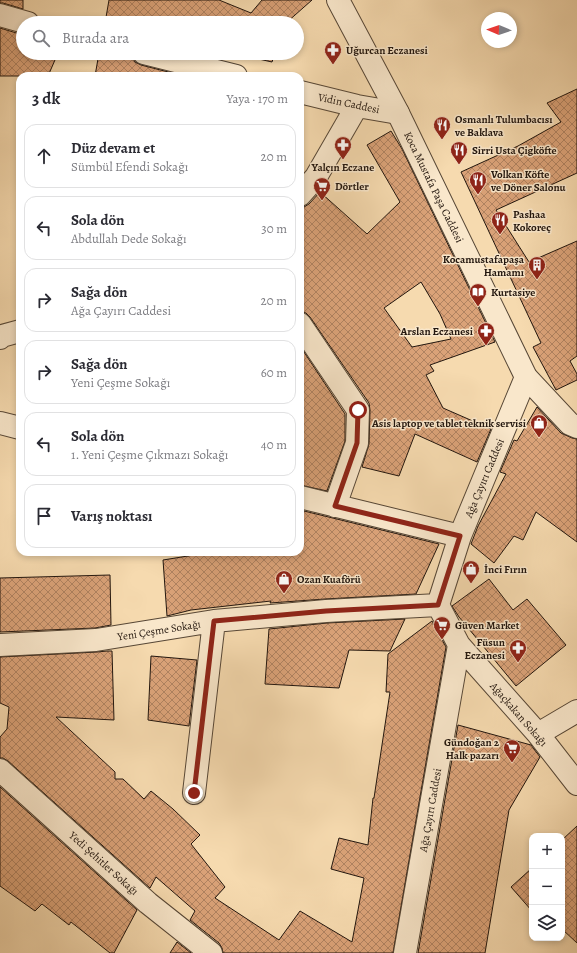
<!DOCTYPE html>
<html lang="tr">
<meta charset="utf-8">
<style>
:root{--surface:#fff;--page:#f7f7f7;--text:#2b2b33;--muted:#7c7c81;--line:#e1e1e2}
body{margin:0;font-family:Alegreya,serif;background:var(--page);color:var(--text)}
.controls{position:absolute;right:12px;bottom:12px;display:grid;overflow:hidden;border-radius:8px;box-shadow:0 2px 6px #0003}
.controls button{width:36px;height:36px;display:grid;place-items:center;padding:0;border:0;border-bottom:1px solid var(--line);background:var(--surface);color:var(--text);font:20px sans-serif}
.compass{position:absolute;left:481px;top:12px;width:36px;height:36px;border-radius:50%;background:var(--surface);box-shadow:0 2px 6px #0003;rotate:272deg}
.stop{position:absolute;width:12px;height:12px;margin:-9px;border:3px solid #8f2418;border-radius:50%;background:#fff}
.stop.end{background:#8f2418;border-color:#fff;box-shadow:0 1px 4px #0008}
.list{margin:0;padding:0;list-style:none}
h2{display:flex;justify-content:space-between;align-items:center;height:52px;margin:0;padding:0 16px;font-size:17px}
h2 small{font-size:13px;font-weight:400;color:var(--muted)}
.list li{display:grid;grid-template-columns:26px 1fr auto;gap:12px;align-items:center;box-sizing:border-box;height:64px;margin:0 8px 8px;padding:0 8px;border:1px solid var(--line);border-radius:12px}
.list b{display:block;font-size:15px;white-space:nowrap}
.list p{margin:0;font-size:13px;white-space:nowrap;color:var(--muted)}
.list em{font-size:13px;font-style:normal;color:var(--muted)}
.icon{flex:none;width:22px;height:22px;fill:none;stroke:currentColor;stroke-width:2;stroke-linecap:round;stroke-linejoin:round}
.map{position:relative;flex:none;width:577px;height:953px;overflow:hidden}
.search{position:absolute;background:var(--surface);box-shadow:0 2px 6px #0003;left:16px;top:16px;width:288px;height:44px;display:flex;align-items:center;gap:10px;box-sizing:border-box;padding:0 14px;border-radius:22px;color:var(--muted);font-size:15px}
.panel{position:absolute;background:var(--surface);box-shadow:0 2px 6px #0003;left:16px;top:72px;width:288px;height:484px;border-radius:12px}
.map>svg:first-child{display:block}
</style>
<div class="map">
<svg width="577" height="953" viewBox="0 0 577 953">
<defs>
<pattern id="building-cross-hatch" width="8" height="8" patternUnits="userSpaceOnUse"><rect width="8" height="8" fill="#daa278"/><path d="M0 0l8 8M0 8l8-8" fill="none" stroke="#b08361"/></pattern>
</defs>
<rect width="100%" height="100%" fill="#f6daaf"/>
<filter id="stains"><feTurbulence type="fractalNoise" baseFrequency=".005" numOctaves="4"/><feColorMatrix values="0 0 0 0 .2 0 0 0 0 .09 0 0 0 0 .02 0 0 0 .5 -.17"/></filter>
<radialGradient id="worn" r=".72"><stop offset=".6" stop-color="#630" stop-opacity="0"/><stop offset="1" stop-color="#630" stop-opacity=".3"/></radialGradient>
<path fill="url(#building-cross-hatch)" stroke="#22160e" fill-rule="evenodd" d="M 0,0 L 23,0 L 23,9 L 3,3 L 0,3 Z
M 109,0 L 219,0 L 251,13 L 262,0 L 312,0 L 286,23 L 105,23 Z
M 0,28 L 23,35 L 23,53 L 58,53 L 48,76 L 0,76 Z
M 99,53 L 132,53 L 132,57 L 135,62 L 141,65 L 184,76 L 95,76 Z
M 232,53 L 275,53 L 272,62 Z
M 577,89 L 577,173 L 496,210 L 529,262 L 577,241 L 577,356 L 570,361 L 577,374 L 577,380 L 556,390 L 533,347 L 541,343 L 461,172 L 518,146 L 561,122 L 547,103 Z
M 391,131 L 402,149 L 495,342 L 430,365 L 434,371 L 426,375 L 443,408 L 491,429 L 477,462 L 415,434 L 399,476 L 362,467 L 369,444 L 370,410 L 369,403 L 310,317 L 306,313 L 300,312 L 300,207 L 304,207 L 309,204 L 320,192 L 367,234 L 400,202 L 367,145 ZM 421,282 L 440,314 L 451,339 L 412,347 L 384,308 Z
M 300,346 L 345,414 L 345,441 L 327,491 L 300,485 Z
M 537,407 L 561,433 L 572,438 L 577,439 L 577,542 L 536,512 L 523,540 L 514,536 L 494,563 L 471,544 L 478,526 L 506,474 L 500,472 L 514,440 L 517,441 Z
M 300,510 L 439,544 L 416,594 L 325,599 L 270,603 L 271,601 L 191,610 L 167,616 L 163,560 L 194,555 L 285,554 L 285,552 L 300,552 Z
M 110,575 L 111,625 L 95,628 L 0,632 L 0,578 Z
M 489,579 L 513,610 L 527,599 L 566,645 L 516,686 L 459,617 L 452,606 Z
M 405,619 L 390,651 L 349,650 L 339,688 L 265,684 L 269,629 L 327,623 Z
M 432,621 L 446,647 L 393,953 L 223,953 L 222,948 L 219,943 L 190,920 L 195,911 L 156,877 L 150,888 L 8,761 L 3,758 L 0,758 L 0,737 L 7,729 L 9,707 L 0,703 L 0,657 L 97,652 L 107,651 L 112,651 L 114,720 L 56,717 L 115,772 L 115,779 L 123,779 L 144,799 L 151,791 L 173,809 L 200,835 L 191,844 L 225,887 L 215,898 L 279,940 L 300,911 L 352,942 L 364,878 L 331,869 L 339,838 L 368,845 L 373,798 L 374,798 L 390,692 L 386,692 L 388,654 Z
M 151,656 L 197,660 L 189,726 L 148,720 Z
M 458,725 L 531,745 L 540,757 L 509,810 L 485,953 L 418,953 Z
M 0,787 L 137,910 L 114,953 L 110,953 L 71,922 L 69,925 L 42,904 L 35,911 L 0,886 Z
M 577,826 L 577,943 L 562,929 L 562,840 Z
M 532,868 L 532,911 L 511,887 Z
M 177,942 L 191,953 L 170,953 Z"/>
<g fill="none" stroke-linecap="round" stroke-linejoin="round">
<g stroke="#574736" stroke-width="24">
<path id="minor" d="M 0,15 L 28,23
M 144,53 L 236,76
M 300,92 L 357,106 L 398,113
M 300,195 L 316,177 L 357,106
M 300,324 L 358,410 L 357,443 L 335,506
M 0,338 L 2,336 L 20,331
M 0,423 L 20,428
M 300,497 L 460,536
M 0,645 L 96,640 L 214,621 L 326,611 L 438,605
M 459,645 L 538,734 L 577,784
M 538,734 L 577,711
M 0,770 L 148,903 L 211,953
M 194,793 L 214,621
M 405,953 L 459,645 L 438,605 L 460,536 L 526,377"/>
</g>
<g stroke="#574736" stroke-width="24">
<path id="tertiary" d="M 338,0 L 398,113 L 526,377 L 570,424 L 577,427"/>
</g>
<use href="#minor" stroke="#f9e7cb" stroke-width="22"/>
<use href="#tertiary" stroke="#f9e7cb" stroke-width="22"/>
</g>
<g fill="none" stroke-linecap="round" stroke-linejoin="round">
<path stroke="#8f2418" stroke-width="5" d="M 194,793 L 214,621 L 326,611 L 438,605 L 460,536 L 335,506 L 357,443 L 358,410"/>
</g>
<defs>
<g id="pharmacy-pin" transform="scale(0.9)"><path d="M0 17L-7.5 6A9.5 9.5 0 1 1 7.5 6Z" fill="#8f2418" stroke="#f9e7cb"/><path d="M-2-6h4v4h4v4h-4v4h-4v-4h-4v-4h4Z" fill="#fff"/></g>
<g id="restaurant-pin" transform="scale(0.9)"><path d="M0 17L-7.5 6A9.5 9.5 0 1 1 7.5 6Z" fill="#8f2418" stroke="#f9e7cb"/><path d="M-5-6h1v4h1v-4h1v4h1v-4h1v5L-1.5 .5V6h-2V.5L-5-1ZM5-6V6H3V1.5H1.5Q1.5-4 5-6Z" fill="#fff"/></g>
<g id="supermarket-pin" transform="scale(0.9)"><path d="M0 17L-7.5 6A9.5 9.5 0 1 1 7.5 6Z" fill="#8f2418" stroke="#f9e7cb"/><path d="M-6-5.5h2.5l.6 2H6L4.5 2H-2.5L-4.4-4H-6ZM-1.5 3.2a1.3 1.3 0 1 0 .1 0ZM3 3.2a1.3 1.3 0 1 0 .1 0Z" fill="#fff"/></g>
<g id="building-pin" transform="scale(0.9)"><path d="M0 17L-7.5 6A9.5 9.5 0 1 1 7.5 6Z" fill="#8f2418" stroke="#f9e7cb"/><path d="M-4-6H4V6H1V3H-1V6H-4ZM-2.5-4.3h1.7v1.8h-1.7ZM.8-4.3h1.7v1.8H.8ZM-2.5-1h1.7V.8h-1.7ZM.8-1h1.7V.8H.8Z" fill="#fff"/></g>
<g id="library-pin" transform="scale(0.9)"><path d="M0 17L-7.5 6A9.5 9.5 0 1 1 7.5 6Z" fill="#8f2418" stroke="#f9e7cb"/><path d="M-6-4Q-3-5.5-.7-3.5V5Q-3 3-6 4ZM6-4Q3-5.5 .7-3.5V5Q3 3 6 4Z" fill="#fff"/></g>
<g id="shop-pin" transform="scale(0.9)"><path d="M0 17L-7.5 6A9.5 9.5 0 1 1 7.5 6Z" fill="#8f2418" stroke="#f9e7cb"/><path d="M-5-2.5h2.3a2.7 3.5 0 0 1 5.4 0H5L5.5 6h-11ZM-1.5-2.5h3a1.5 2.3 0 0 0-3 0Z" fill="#fff"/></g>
</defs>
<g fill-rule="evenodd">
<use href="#pharmacy-pin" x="333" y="50"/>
<use href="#restaurant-pin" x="442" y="125"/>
<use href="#pharmacy-pin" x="343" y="145"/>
<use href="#restaurant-pin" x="459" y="150"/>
<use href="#restaurant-pin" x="478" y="180"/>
<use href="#supermarket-pin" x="322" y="186"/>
<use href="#restaurant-pin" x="500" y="220"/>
<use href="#building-pin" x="537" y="265"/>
<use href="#library-pin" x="478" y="292"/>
<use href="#pharmacy-pin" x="486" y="331"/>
<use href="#shop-pin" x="539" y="423"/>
<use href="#shop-pin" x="471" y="569"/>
<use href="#shop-pin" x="284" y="579"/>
<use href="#supermarket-pin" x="442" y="625"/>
<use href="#pharmacy-pin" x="518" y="648"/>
<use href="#supermarket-pin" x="512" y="748"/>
</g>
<g text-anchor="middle" stroke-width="3" stroke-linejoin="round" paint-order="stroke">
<g font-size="11" font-weight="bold" fill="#22160e" stroke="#f9e7cb" text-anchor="start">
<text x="346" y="54">Uğurcan Eczanesi</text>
<text x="455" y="123">Osmanlı Tulumbacısı<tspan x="455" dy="13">ve Baklava</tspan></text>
<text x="472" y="154">Sirri Usta Çigköfte</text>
<text x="343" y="171" text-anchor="middle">Yalçın Eczane</text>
<text x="491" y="178">Volkan Köfte<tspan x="491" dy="13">ve Döner Salonu</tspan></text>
<text x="335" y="190">Dörtler</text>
<text x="513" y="218">Pashaa<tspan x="513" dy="13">Kokoreç</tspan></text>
<text x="524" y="263" text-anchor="end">Kocamustafapaşa<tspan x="524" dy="13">Hamamı</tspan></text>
<text x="491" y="296">Kurtasiye</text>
<text x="473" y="335" text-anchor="end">Arslan Eczanesi</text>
<text x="526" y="427" text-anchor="end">Asis laptop ve tablet teknik servisi</text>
<text x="484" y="573">İnci Fırın</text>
<text x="297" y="583">Ozan Kuaförü</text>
<text x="455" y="629">Güven Market</text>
<text x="505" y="646" text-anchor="end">Füsun<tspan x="505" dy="13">Eczanesi</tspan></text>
<text x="499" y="746" text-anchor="end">Gündoğan 2<tspan x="499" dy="13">Halk pazarı</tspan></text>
</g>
<g font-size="11" fill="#22160e" stroke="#f9e7cb">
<text transform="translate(349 103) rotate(12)" y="4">Vidin Caddesi</text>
<text transform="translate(434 187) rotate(64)" y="4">Koca Mustafa Paşa Caddesi</text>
<text transform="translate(484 478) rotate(-67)" y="4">Ağa Çayırı Caddesi</text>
<text transform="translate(159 630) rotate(-9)" y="4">Yeni Çeşme Sokağı</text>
<text transform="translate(519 714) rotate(49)" y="4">Ağaçkakan Sokağı</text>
<text transform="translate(430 810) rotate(-80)" y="4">Ağa Çayırı Caddesi</text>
<text transform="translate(104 863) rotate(42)" y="4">Yedi Şehitler Sokağı</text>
</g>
</g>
<rect width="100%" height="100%" filter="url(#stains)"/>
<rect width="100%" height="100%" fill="url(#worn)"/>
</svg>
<div class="controls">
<button>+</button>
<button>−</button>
<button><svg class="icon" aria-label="layers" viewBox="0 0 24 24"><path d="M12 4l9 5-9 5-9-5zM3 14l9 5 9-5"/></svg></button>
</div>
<svg class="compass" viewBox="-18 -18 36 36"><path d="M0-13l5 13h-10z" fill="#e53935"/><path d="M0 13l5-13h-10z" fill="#7c7c81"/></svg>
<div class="stop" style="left:358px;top:410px"></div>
<div class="stop end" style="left:194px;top:793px"></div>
<div class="search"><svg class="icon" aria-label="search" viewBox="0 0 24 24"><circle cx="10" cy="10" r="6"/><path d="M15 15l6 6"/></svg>Burada ara</div>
<section class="panel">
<h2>3 dk<small>Yaya · 170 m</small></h2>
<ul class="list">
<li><svg class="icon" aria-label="ahead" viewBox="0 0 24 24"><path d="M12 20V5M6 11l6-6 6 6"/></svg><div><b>Düz devam et</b><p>Sümbül Efendi Sokağı</p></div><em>20 m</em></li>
<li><svg class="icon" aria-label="left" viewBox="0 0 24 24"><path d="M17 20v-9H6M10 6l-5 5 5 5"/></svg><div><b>Sola dön</b><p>Abdullah Dede Sokağı</p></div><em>30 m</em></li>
<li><svg class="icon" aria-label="right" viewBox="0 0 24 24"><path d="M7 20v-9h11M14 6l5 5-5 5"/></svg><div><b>Sağa dön</b><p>Ağa Çayırı Caddesi</p></div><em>20 m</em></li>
<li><svg class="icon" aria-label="right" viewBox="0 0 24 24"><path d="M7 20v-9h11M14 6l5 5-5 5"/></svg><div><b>Sağa dön</b><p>Yeni Çeşme Sokağı</p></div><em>60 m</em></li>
<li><svg class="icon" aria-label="left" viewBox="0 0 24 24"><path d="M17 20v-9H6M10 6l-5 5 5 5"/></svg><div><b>Sola dön</b><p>1. Yeni Çeşme Çıkmazı Sokağı</p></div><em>40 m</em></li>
<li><svg class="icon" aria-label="arrive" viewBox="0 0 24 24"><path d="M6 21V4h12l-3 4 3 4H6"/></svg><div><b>Varış noktası</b></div></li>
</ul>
</section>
</div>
